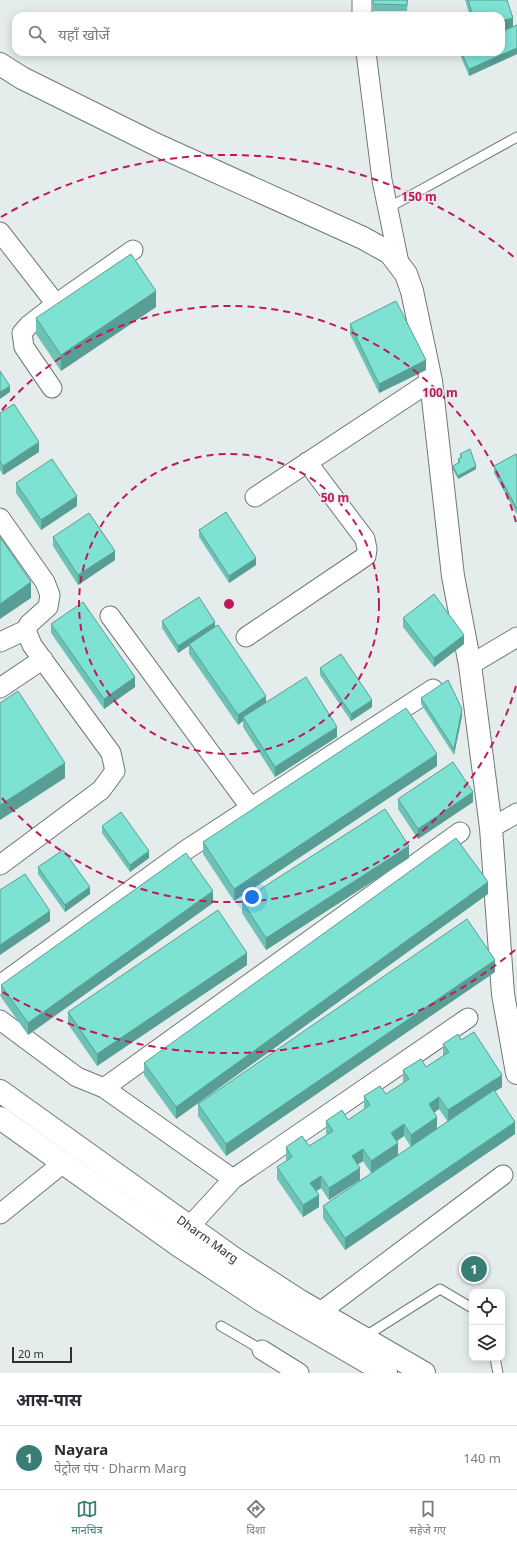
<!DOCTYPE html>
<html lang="hi">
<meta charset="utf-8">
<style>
:root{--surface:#fff;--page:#f7f7f7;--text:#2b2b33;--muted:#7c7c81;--line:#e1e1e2;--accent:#387e74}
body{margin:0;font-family:"Noto Sans","Noto Sans Devanagari",sans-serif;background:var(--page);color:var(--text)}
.controls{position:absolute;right:12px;bottom:12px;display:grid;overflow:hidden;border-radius:8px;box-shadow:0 2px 10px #0003}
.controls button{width:36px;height:36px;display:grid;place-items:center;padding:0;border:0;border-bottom:1px solid var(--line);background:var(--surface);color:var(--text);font:20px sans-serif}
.scale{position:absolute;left:12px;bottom:10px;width:60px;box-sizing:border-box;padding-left:4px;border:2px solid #2e3231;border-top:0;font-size:11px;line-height:14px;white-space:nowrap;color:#2e3231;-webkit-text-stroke:3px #e4edec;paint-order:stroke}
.you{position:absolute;left:252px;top:897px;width:14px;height:14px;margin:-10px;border:3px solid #fff;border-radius:50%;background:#1a73e8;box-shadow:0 0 0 6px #1a73e833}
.badge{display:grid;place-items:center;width:26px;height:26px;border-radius:50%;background:var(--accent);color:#fff;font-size:13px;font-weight:700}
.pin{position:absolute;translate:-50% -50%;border:2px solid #fff;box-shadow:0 1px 4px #0006}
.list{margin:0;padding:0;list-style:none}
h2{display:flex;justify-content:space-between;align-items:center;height:52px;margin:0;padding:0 16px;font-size:17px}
h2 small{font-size:13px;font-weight:400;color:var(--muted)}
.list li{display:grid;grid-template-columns:26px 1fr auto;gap:12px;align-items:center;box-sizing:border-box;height:64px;padding:0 16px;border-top:1px solid var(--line)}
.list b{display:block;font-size:15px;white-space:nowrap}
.list p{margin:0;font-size:13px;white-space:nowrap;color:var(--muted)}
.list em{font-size:13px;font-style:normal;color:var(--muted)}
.icon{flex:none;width:22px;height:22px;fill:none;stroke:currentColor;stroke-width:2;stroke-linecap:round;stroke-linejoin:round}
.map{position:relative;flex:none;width:517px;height:1373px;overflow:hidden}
.search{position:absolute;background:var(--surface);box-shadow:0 2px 10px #0003;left:12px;right:12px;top:12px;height:44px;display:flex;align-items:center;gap:10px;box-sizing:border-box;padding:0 14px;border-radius:12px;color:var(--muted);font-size:15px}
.sheet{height:116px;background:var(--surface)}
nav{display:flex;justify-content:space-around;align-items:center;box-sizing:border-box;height:56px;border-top:1px solid var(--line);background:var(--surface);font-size:11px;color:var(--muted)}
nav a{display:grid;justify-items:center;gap:2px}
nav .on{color:var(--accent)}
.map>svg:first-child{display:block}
</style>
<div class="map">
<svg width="517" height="1373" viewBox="0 0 517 1373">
<rect width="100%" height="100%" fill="#e4edec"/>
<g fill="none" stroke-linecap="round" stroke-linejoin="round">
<g stroke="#6f7876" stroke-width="11">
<path id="service" d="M 388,208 L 517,137
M 221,1326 L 262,1350
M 364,1337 L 440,1289 L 472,1308
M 495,1358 L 498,1373"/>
</g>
<g stroke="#6f7876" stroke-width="21">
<path id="minor" d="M 362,0 L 362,16
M 366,52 L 382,180 L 399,263
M 0,232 L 56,304
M 52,388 L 24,347 L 22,333 L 29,325 L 56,304 L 133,250
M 255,497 L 431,381
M 0,518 L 45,582 L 50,595 L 48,607 L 29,624 L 26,630 L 32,645 L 111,753 L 115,771 L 101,790 L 0,865
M 110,616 L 250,807
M 246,637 L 366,556 L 367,549 L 365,539 L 307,462
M 0,642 L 26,630
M 470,665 L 517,637
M 0,688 L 43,659
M 491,828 L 517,813
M 0,985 L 186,850 L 433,689
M 0,1020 L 77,1077 L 104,1088 L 233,1179
M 104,1088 L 460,832
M 0,1214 L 63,1163
M 189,1227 L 233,1179 L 468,1018
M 319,1313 L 503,1175
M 262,1350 L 299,1373"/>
</g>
<g stroke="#6f7876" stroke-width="24">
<path id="tertiary" d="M 0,64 L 22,78 L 157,145 L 363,238 L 390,253 L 406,274 L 412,291 L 431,381 L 453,576 L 470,665 L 491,828 L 503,994 L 517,1073"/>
</g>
<g stroke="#6f7876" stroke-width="24">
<g id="secondary">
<path id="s1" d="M 0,1091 L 232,1257 L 300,1301 L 424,1373"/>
<path d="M 0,1118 L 178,1245 L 264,1302 L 386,1373"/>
</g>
</g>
<use href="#service" stroke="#fff" stroke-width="9"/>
<use href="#minor" stroke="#fff" stroke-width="19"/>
<use href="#tertiary" stroke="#fff" stroke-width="22"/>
<use href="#secondary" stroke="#fff" stroke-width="22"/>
</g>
<path fill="#6cc2b5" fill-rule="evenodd" d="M 408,0 L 407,11 L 373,11 L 373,4 Z
M 465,0 L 507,0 L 513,27 L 517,25 L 517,54 L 469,76 L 461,57 L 461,52 L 501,52 L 511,28 L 501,31 L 501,16 L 470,16 Z
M 156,307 L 61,371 L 36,334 L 36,318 Z
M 350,324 L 426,370 L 379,393 L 350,334 Z
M 0,413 L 39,452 L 3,475 L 0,470 Z
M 460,454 L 476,469 L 458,479 L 453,470 L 453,466 L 458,463 L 458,459 L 460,458 Z
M 517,457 L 517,515 L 494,473 L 494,466 Z
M 16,483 L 77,506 L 41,530 L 16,493 Z
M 199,530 L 256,565 L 229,583 L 199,537 Z
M 53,537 L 115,560 L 78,585 L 53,546 Z
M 403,618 L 464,644 L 434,667 L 403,627 Z
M 162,621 L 215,627 L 266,703 L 337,737 L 275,777 L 243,727 L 243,721 L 238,725 L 189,654 L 189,645 L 178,653 L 162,628 Z
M 51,624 L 135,687 L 104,709 L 51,633 Z
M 320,668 L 372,707 L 351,721 L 320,675 Z
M 421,698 L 462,716 L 454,755 L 421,704 Z
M 437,766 L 234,901 L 203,854 L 203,842 Z
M 398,799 L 473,802 L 418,839 L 398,809 Z
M 102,826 L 149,858 L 130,872 L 102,833 Z
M 409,858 L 266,950 L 242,913 L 242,901 Z
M 38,867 L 90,894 L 65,912 L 38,874 Z
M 488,894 L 176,1119 L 144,1075 L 144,1063 Z
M 213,903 L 28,1035 L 1,997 L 1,985 Z
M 247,965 L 97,1066 L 68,1024 L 68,1012 Z
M 495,972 L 226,1156 L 198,1116 L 198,1104 Z
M 461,1040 L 502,1087 L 494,1092 L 515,1134 L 345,1250 L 323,1218 L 323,1206 L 411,1147 L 404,1136 L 397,1141 L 398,1155 L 371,1173 L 363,1161 L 357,1165 L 360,1180 L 329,1200 L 321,1188 L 316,1191 L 319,1207 L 303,1217 L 277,1179 L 277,1167 L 287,1161 L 286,1159 L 286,1147 L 309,1146 L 327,1135 L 326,1133 L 326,1121 L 348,1120 L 365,1109 L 364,1108 L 364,1096 L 386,1094 L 403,1083 L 403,1070 L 426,1067 L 443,1056 L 443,1044 ZM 439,1109 L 448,1122 L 437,1129 L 434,1113 Z"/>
<path fill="#589e94" d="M 513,18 L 513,27 L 501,31 L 501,21 Z
M 517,48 L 517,54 L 469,76 L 469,69 Z
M 156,291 L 156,307 L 61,371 L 61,355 Z
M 426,360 L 426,370 L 379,393 L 379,384 Z
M 10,386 L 10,392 L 0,399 L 0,392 Z
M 39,442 L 39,452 L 3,475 L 3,466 Z
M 476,466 L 476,469 L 458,479 L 458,476 Z
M 77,496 L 77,506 L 41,530 L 41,520 Z
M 115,551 L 115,560 L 78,585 L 78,575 Z
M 256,558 L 256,565 L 229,583 L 229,576 Z
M 31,582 L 31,598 L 0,619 L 0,604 Z
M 215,622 L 215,629 L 178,653 L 178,646 Z
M 464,635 L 464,644 L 434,667 L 434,658 Z
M 135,677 L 135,687 L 104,709 L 104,699 Z
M 266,696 L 266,706 L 243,717 L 243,721 L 238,725 L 238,715 Z
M 372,700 L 372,707 L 351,721 L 351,714 Z
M 462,709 L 462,716 L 454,755 L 454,749 Z
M 337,727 L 337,737 L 275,777 L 275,767 Z
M 437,754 L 437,766 L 234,901 L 234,889 Z
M 65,763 L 65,778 L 0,820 L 0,805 Z
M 473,792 L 473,802 L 418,839 L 418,829 Z
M 409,846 L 409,858 L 266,950 L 266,938 Z
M 149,851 L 149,858 L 130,872 L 130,865 Z
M 488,882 L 488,894 L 176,1119 L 176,1107 Z
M 90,887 L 90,894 L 65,912 L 65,905 Z
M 213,891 L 213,903 L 28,1035 L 28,1023 Z
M 50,911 L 50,921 L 0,955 L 0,945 Z
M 247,953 L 247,965 L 97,1066 L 97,1054 Z
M 495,960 L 495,972 L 226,1156 L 226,1144 Z
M 502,1075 L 502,1087 L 448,1122 L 448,1110 Z
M 439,1097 L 439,1109 L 429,1116 L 429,1104 Z
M 437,1117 L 437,1129 L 411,1147 L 411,1135 Z
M 515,1122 L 515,1134 L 345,1250 L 345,1238 Z
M 404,1124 L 404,1136 L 391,1145 L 391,1133 Z
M 398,1143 L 398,1155 L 371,1173 L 371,1161 Z
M 363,1149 L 363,1161 L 352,1168 L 352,1156 Z
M 360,1168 L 360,1180 L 329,1200 L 329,1188 Z
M 321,1176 L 321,1188 L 310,1195 L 310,1183 Z
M 319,1195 L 319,1207 L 303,1217 L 303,1205 Z"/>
<path fill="#7ee2d3" stroke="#589e94" d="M 373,0 L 407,0 L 407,5 L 373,4 Z
M 468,0 L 507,0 L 513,18 L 501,21 L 501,16 L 473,16 Z
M 517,25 L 517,48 L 469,69 L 461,52 L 501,52 L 501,32 Z
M 131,254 L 156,291 L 61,355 L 36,318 Z
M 396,301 L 426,360 L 379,384 L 350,324 Z
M 0,371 L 10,386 L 0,392 Z
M 14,404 L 39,442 L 3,466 L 0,461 L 0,413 Z
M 470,449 L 476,466 L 458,476 L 453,466 L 460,462 L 458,459 L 462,457 L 460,454 Z
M 516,454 L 517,457 L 517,509 L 494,466 Z
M 52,459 L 77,496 L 41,520 L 16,483 Z
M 226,512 L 256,558 L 229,576 L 199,530 Z
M 89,513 L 115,551 L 78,575 L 53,537 Z
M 0,537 L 31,582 L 0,604 Z
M 434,594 L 464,635 L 434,658 L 403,618 Z
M 199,597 L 215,622 L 178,646 L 162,621 Z
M 83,602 L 135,677 L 104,699 L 51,624 Z
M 218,625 L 266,696 L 238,715 L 189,644 Z
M 341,654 L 372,700 L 351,714 L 320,668 Z
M 306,677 L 337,727 L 275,767 L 243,717 Z
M 448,680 L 462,709 L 454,749 L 421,698 Z
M 18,691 L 65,763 L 0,805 L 0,703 Z
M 406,708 L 437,754 L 234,889 L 203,842 Z
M 453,762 L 473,792 L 418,829 L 398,799 Z
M 385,809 L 409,846 L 266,938 L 242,901 Z
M 121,812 L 149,851 L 130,865 L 102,826 Z
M 456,838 L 488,882 L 176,1107 L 144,1063 Z
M 63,850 L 90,887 L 65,905 L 38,867 Z
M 186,853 L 213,891 L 28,1023 L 1,985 Z
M 25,874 L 50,911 L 0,945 L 0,890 Z
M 218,910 L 247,953 L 97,1054 L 68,1012 Z
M 467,919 L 495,960 L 226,1144 L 198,1104 Z
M 474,1032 L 502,1075 L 448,1110 L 439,1097 L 429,1104 L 437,1117 L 411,1135 L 404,1124 L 391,1133 L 398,1143 L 371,1161 L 363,1149 L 352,1156 L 360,1168 L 329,1188 L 321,1176 L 310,1183 L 319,1195 L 303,1205 L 277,1167 L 292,1157 L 286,1147 L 302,1136 L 309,1146 L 333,1131 L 326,1121 L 342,1110 L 348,1120 L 370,1105 L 364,1096 L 380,1086 L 386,1094 L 409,1079 L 403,1070 L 421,1059 L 426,1067 L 449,1052 L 443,1044 L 458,1034 L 461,1040 Z
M 494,1090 L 515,1122 L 345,1238 L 323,1206 Z"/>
<g fill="none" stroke="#c2185b" stroke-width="2" stroke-dasharray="7 5">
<circle cx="229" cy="604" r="150"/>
<path d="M516 686A299 299 0 0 1 2 798M2 410A299 299 0 0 1 516 522"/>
<path d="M515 950A449 449 0 0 1 1 991M1 217A449 449 0 0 1 515 258"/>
</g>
<g text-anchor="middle" stroke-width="3" stroke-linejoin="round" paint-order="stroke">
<g font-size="12" fill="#2e3231" stroke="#e4edec">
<text dy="4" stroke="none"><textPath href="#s1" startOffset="255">Dharm Marg</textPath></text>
</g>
</g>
<circle cx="229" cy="604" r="6" fill="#c2185b" stroke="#e4edec" stroke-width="2"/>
<g font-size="12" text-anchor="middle" font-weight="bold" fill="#c2185b" stroke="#e4edec" stroke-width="3" stroke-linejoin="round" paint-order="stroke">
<text x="419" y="201">150 m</text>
<text x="440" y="397">100 m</text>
<text x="335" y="502">50 m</text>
</g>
</svg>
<div class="controls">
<button><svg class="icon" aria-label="locate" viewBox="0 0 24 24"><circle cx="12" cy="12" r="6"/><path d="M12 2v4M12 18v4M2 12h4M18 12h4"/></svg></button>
<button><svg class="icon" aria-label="layers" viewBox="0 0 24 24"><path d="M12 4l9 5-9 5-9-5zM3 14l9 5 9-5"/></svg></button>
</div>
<div class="scale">20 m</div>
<div class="you"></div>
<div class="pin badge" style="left:474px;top:1269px">1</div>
<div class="search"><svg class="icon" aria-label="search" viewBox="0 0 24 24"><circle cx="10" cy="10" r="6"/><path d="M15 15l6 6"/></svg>यहाँ खोजें</div>
</div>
<section class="sheet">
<h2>आस-पास<small></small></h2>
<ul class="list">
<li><span class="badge">1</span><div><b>Nayara</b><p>पेट्रोल पंप · Dharm Marg</p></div><em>140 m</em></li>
</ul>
</section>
<nav>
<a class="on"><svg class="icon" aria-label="map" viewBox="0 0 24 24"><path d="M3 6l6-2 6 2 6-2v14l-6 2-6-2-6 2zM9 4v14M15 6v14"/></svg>मानचित्र</a>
<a><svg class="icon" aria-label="directions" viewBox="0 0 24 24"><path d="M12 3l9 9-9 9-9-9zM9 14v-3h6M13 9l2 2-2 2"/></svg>दिशा</a>
<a><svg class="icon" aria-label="saved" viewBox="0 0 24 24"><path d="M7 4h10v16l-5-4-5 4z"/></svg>सहेजे गए</a>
</nav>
